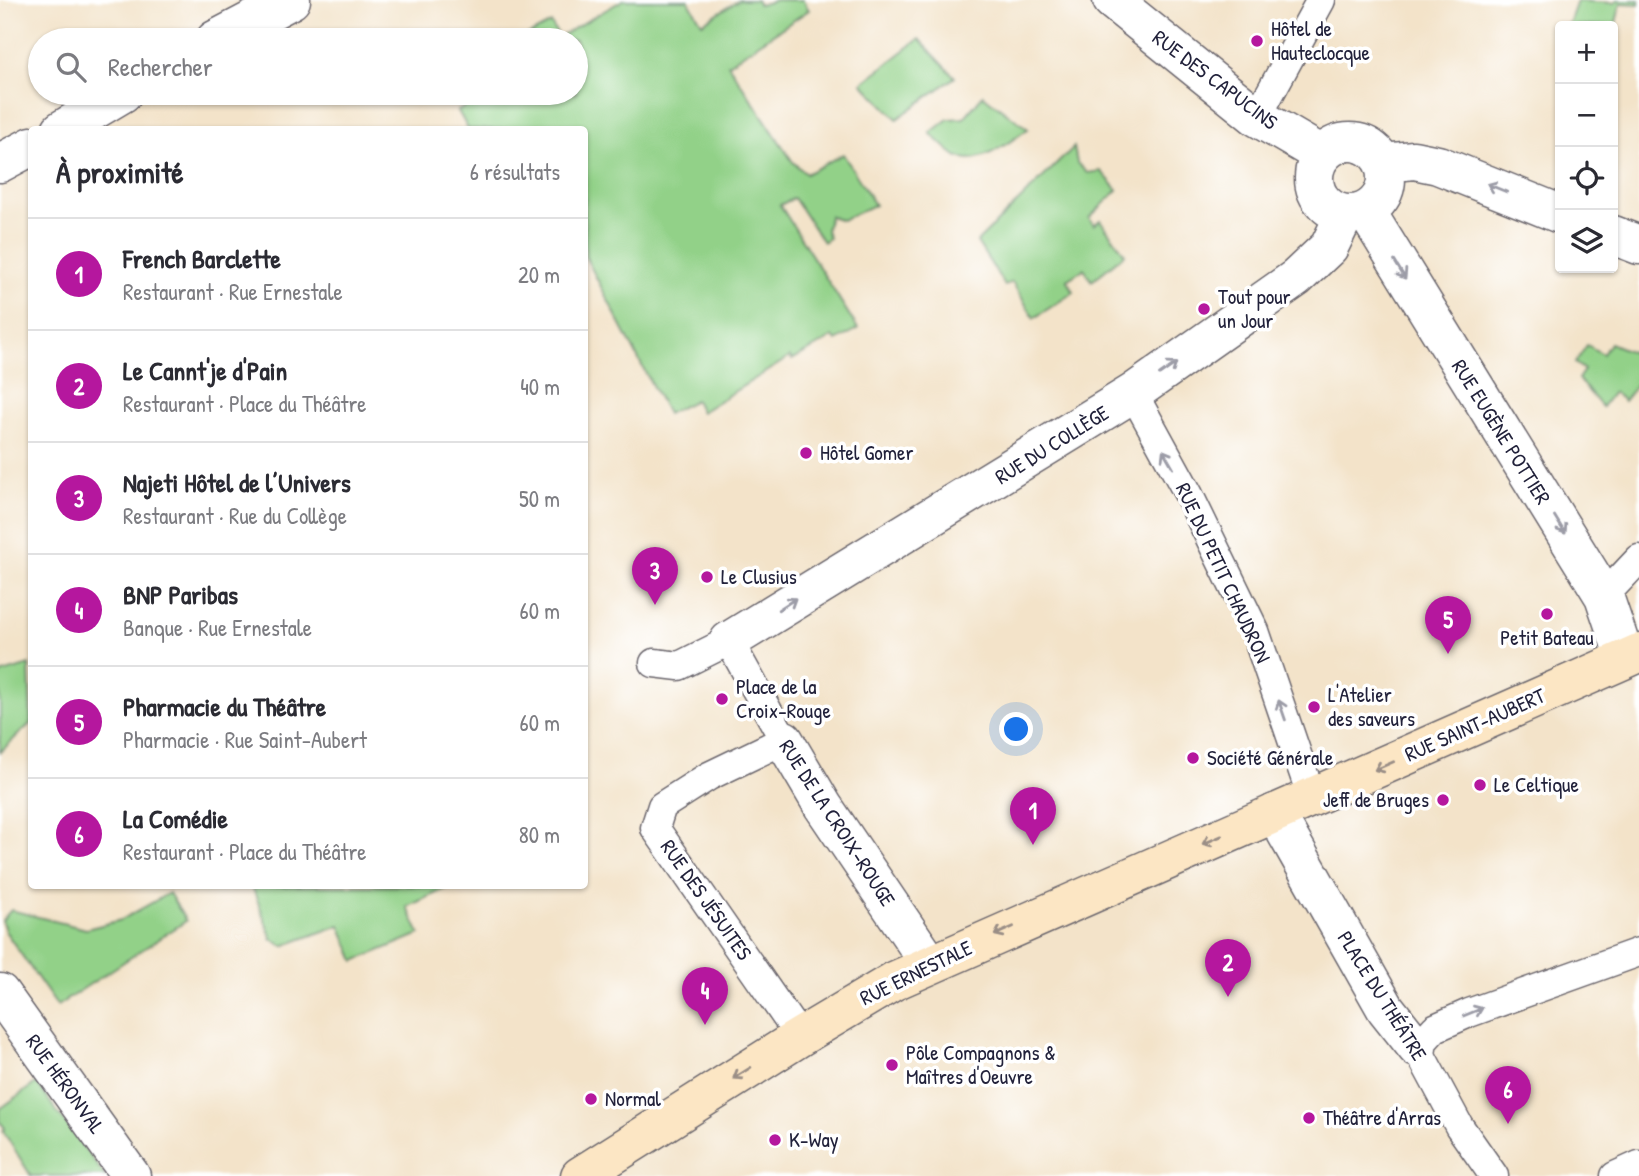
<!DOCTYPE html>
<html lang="fr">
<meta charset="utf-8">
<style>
:root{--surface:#fff;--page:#f7f7f7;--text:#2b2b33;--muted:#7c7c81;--line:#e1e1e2;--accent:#b5179e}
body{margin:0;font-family:"Patrick Hand",sans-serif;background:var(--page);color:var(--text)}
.controls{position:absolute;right:21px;top:21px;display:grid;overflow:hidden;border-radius:7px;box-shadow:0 2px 5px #0004}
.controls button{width:63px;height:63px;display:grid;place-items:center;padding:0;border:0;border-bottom:2px solid var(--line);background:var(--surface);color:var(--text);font:35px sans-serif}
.you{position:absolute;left:1017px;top:730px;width:24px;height:24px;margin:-18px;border:5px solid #fff;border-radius:50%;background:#1a73e8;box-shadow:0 0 0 10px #1a73e833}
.badge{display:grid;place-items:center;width:46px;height:46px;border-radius:50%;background:var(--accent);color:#fff;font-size:23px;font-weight:700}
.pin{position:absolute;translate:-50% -58px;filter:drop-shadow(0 2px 4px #0008)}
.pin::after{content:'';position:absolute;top:37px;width:24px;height:21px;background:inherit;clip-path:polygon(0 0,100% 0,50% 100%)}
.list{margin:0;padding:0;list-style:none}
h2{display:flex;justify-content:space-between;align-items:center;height:91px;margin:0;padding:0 28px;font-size:30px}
h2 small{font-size:23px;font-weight:400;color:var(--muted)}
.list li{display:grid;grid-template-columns:46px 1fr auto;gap:21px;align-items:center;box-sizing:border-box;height:112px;padding:0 28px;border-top:2px solid var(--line)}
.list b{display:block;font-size:26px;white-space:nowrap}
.list p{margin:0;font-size:23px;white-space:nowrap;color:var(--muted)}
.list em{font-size:23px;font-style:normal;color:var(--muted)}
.icon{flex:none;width:38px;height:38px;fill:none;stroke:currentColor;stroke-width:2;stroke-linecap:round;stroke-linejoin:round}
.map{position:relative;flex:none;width:1639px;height:1176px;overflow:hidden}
.search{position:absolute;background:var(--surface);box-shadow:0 2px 5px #0004;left:28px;top:28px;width:560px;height:77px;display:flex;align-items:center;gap:18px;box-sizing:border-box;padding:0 24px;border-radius:38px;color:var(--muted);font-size:26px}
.panel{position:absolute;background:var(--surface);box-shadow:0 2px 5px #0004;left:28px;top:126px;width:560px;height:763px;border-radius:7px}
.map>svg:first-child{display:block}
</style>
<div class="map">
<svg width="1639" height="1176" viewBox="0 0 1639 1176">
<rect width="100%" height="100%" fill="#fff"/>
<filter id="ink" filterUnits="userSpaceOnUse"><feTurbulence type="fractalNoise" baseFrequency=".0143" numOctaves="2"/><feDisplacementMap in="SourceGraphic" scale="14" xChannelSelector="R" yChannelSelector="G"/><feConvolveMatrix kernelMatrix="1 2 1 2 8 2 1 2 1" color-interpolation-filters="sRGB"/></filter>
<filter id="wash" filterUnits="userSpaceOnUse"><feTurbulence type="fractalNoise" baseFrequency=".00686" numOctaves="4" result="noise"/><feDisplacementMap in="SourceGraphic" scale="28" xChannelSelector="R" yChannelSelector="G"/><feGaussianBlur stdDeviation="1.57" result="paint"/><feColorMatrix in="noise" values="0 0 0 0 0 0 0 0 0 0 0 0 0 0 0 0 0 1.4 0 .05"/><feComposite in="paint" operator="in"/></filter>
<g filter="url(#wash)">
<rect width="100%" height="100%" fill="#f3e3c9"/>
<path fill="#92d188" stroke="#5a7a62" stroke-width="2" d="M 623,0 L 688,0 L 702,23 L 739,0 L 756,0 L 759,5 L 776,0 L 803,0 L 809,10 L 728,64 L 793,162 L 806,174 L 843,154 L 875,205 L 842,220 L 830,216 L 826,230 L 829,238 L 823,242 L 794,198 L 780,205 L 858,329 L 836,341 L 833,337 L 792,360 L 790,357 L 701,412 L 695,400 L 667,414 L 585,256 L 584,130 L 468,129 L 458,111 L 490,93 L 576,93 L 576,40 L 519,40 L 551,23 L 559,37 Z
M 1617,0 L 1639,0 L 1639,4 L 1621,3 L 1613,34 L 1613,26 L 1568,26 L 1577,1 L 1615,3 Z
M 919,39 L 955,77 L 897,119 L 862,83 Z
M 983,95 L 1028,129 C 1010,141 979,168 956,156 C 947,150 938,140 930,133 L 948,119 L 964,118 Z
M 1074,147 L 1077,163 L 1087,173 L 1101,171 L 1118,190 L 1089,218 L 1094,225 L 1100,220 L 1125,254 L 1092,281 L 1084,269 L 1067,280 L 1074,292 L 1034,318 L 1012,282 L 1005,286 L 977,242 Z
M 1610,343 L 1639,355 L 1639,382 L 1624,401 L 1613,392 L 1602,407 L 1578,379 L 1584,370 L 1575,363 L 1587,345 L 1603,354 Z
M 29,665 L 31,723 L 0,752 L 0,674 Z
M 252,886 L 451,886 L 407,907 L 420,934 L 355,961 L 340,925 L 283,946 L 272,939 Z
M 169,893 L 186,921 L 57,1006 L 5,931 L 2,920 L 11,910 L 86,929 L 121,920 Z
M 36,1083 L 105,1176 L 31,1176 L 3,1131 L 5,1128 L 0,1122 L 0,1109 Z"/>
</g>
<g filter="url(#ink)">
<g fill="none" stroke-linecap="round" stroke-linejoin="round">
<g stroke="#6b666d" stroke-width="31">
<path id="lane" d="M 1257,117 L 1321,0
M 1133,393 L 1189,495 L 1255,631 L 1312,798
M 1604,596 L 1639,559
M 654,663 L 679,666 L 729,641 L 784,740 L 709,776 L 662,806 L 655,828 L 800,1037
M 1494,1176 L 1459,1126 L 1417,1048 L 1435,1028 L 1469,1013 L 1639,952
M 1615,1176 L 1639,1165"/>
</g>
<g stroke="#6b666d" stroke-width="41">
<path id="street" d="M 1112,0 L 1257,117 L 1322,155
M 215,40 L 291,0
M 61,130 L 123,93
M1314 178a36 36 0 1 1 72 0a36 36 0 1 1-72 0Z
M 0,163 L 32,146
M 1384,163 L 1414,160 L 1438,165 L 1560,214
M 1366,211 L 1604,596 L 1625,658
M 1613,235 L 1639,245
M 729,641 L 1133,393 L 1296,278 L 1329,247 L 1345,214
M 784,740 L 823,806 L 930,964
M 1275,813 L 1386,1009 L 1417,1048
M 0,993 L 131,1176"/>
</g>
<g stroke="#6b666d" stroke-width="41">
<path id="secondary" d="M 580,1176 L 800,1037 L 894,981 L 1639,653"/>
</g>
<use href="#lane" stroke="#fff" stroke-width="28"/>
<use href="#street" stroke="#fff" stroke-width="38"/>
<use href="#secondary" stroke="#fce6c4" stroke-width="38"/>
</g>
<defs><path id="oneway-shaft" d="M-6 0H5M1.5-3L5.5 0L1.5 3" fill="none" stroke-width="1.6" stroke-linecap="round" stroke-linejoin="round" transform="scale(1.75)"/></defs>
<g stroke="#9c9ca7">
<use href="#oneway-shaft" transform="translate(1497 188) rotate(-158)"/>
<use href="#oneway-shaft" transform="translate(1400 270) rotate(58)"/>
<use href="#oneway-shaft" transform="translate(1168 369) rotate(-35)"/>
<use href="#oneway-shaft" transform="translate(1168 459) rotate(-120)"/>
<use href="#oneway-shaft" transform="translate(1560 525) rotate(58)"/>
<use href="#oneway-shaft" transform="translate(787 604) rotate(-33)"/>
<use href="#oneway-shaft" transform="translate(1282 710) rotate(-109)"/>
<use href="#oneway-shaft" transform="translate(1473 1012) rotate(-22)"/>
</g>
<g stroke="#9a8e86">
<use href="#oneway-shaft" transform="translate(1384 766) rotate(156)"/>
<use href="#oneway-shaft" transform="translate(1212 840) rotate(157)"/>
<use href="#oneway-shaft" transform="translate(1004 931) rotate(156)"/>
<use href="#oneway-shaft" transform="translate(742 1073) rotate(148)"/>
</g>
</g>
<g fill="#b5179e" stroke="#fff" stroke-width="2.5">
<circle cx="1257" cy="41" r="7"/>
<circle cx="1204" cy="309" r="7"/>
<circle cx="806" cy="453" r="7"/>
<circle cx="707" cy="577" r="7"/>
<circle cx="1547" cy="614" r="7"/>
<circle cx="722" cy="699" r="7"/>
<circle cx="1314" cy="707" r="7"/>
<circle cx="1193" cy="758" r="7"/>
<circle cx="1480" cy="785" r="7"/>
<circle cx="1443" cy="800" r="7"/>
<circle cx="892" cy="1065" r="7"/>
<circle cx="591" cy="1099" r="7"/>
<circle cx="1309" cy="1118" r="7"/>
<circle cx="775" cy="1140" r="7"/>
</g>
<g text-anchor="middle" stroke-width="7" stroke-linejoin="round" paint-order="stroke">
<g font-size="21" fill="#22223b" stroke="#fff" text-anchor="start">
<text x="1271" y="36">Hôtel de<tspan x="1271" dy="24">Hauteclocque</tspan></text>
<text x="1218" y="304">Tout pour<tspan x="1218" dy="24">un Jour</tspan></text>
<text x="820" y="460">Hôtel Gomer</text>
<text x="721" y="584">Le Clusius</text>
<text x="1547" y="645" text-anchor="middle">Petit Bateau</text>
<text x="736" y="694">Place de la<tspan x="736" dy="24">Croix-Rouge</tspan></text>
<text x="1328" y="702">L'Atelier<tspan x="1328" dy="24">des saveurs</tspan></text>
<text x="1207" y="765">Société Générale</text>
<text x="1494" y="792">Le Celtique</text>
<text x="1429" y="807" text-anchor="end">Jeff de Bruges</text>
<text x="906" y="1060">Pôle Compagnons &amp;<tspan x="906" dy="24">Maîtres d'Oeuvre</tspan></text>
<text x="605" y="1106">Normal</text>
<text x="1323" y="1125">Théâtre d'Arras</text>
<text x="789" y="1147">K-Way</text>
</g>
<g font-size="21" fill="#22223b" stroke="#fff">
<text transform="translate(1215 80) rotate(37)" y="7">RUE DES CAPUCINS</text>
<text transform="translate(1501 432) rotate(58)" y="7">RUE EUGÈNE POTTIER</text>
<text transform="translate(1052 445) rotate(-32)" y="7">RUE DU COLLÈGE</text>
<text transform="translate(1223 573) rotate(65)" y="7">RUE DU PETIT CHAUDRON</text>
<text transform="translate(1475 725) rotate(-24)" y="7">RUE SAINT-AUBERT</text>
<text transform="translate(837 823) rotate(57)" y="7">RUE DE LA CROIX-ROUGE</text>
<text transform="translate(706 900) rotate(55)" y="7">RUE DES JÉSUITES</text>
<text transform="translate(916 973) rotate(-26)" y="7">RUE ERNESTALE</text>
<text transform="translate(1382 996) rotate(58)" y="7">PLACE DU THÉÂTRE</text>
<text transform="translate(65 1084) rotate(54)" y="7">RUE HÉRONVAL</text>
</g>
</g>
</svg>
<div class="controls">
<button>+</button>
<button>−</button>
<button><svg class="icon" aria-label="locate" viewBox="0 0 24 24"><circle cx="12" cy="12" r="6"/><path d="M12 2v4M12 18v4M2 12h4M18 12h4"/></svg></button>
<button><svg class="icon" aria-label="layers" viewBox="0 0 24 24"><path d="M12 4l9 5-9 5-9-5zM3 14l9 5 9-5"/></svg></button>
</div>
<div class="you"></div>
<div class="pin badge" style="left:1033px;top:845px">1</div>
<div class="pin badge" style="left:1228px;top:997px">2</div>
<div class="pin badge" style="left:655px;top:605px">3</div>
<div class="pin badge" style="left:705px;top:1025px">4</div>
<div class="pin badge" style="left:1448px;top:654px">5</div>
<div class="pin badge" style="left:1508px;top:1124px">6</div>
<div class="search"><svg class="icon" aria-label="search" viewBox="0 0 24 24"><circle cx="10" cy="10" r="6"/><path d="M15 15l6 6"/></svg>Rechercher</div>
<section class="panel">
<h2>À proximité<small>6 résultats</small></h2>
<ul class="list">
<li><span class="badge">1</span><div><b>French Barclette</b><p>Restaurant · Rue Ernestale</p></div><em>20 m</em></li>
<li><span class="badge">2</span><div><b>Le Cannt'je d'Pain</b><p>Restaurant · Place du Théâtre</p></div><em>40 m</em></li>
<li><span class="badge">3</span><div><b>Najeti Hôtel de l’Univers</b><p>Restaurant · Rue du Collège</p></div><em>50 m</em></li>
<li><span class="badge">4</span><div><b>BNP Paribas</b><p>Banque · Rue Ernestale</p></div><em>60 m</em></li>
<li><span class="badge">5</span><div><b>Pharmacie du Théâtre</b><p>Pharmacie · Rue Saint-Aubert</p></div><em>60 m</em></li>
<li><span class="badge">6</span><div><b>La Comédie</b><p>Restaurant · Place du Théâtre</p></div><em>80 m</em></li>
</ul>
</section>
</div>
